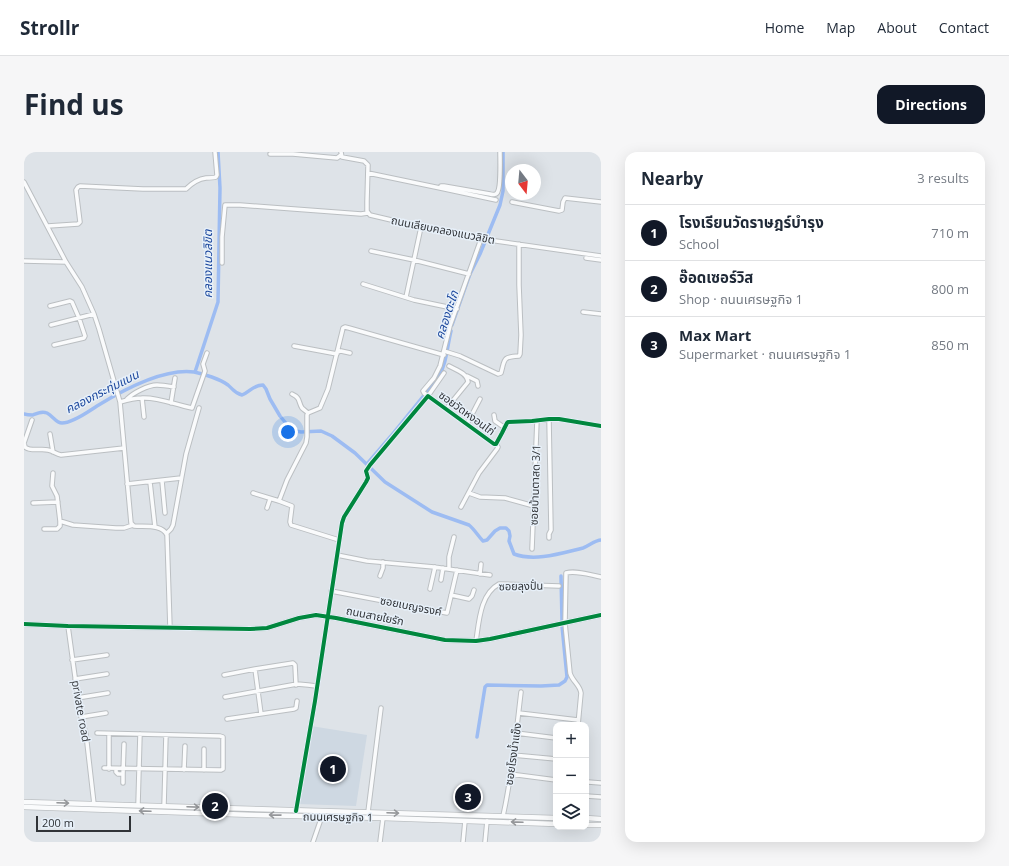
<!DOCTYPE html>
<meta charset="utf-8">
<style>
:root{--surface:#fff;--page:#f6f6f7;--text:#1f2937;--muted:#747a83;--line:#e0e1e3;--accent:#111827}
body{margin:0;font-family:"Open Sans","Noto Sans Thai",sans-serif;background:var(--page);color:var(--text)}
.controls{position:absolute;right:12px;bottom:12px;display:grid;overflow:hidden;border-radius:8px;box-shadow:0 4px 16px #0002}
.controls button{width:36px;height:36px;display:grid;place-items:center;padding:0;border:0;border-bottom:1px solid var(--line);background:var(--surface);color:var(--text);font:20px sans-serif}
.compass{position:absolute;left:481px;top:12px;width:36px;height:36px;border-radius:50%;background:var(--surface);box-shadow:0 4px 16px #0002;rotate:164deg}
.scale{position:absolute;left:12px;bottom:10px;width:95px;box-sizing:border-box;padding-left:4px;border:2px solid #303337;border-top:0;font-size:11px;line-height:14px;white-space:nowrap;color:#303337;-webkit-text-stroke:3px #e7f0f9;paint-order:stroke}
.you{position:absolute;left:264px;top:280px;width:14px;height:14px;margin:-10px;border:3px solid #fff;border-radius:50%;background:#1a73e8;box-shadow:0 0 0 6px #1a73e833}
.badge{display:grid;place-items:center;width:26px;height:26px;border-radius:50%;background:var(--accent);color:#fff;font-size:13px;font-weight:700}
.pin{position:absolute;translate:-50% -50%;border:2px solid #fff;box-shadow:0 1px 4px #0006}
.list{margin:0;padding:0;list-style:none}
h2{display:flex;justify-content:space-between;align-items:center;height:52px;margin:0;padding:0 16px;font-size:17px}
h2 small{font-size:13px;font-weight:400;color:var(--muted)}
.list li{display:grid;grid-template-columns:26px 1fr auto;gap:12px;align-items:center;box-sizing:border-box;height:56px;padding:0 16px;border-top:1px solid var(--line)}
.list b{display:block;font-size:15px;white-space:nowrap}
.list p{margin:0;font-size:13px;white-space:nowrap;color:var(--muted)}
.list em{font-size:13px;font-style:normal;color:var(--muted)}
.icon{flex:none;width:22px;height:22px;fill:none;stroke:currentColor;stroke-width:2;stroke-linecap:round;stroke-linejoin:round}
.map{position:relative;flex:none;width:577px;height:690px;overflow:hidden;border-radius:12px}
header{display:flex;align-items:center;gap:24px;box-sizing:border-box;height:56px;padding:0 20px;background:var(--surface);border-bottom:1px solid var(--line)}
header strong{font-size:19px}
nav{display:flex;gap:22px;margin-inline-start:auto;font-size:14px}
.intro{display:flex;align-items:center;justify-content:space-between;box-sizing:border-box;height:96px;padding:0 24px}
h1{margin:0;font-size:28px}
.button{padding:10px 18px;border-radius:12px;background:var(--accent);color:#fff;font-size:14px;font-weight:700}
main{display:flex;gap:24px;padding:0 24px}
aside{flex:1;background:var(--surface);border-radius:12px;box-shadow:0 4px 16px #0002}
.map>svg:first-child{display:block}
</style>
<header>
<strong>Strollr</strong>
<nav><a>Home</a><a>Map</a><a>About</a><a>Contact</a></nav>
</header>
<div class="intro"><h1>Find us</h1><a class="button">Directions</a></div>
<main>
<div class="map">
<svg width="577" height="690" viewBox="0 0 577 690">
<rect width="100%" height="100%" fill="#dee3e8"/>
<path fill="#ced8e2" d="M 287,574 L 343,583 L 332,654 L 274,652 Z"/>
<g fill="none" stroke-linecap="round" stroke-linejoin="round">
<path stroke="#9dbcf2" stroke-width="3.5" d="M 428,173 L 446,122 L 456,102 L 476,53 L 479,39 L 479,0
M 171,220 L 194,150 L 196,36 L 194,0
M 0,262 C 3,263 6,263 9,263 C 14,261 18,259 23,261 C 29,264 32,271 38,271 C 49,271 65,259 73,254 C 99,238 139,216 170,220 C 180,222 196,227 204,233 C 210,238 210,241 218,243 C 227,239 229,233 239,233 L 242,237 L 246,247 L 256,264 L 265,275 L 272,279 L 277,280 L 297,279 L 308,284 L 331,301 L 361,330 L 408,360 L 445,373 C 451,378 454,384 459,389 L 463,388 L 471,379 L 476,376 L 482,376 L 485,379 L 486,384 L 485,389 L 490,402 C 511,410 538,401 559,396 C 565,394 571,388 577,388
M 343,312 L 367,284 L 414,226 C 423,211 423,195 427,179
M 537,424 L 538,469
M 453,585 L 461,535 L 463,533 L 517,534 L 535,533 L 541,529 L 543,525 L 538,474"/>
<g stroke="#bbbfc2" stroke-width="5.5">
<path id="minor" d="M 317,0 L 318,5 L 340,9 L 344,13 L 343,49 L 343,59 L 346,63 L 397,75 L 458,87 L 577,104
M 246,2 L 269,2 L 313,6 L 317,3
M 344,21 L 416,36 L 472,48
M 0,30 L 42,110 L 58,135 L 70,162 L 75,177 L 96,250 L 107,371 L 110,374 C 121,375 138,372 143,383 L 146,476
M 417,34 L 420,34 L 466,42 C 469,43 473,43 474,39 C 477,32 476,8 476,0
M 488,50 L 535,59 L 538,58 L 539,50 L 541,46 L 577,50
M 24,74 L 54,72 L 56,70 L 52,38 L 54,35 L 56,34 L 119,37 L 162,37 C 167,32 174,27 182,26 C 186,26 189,26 192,25 L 193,23 L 191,0
M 347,99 L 390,108 L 445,122
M 562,106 L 577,108
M 0,109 L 42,110
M 198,111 L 198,85 L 201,53 L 216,53 L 337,62 L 344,61
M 339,132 L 390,148 L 433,157
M 382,145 L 397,75
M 26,154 L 46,149 L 48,150 L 55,166 L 61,184 L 60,186 L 30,193
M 559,160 L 577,162
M 27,173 L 70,162
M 270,194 L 313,202
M 420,199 L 436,204 L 474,222 L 477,221 C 481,207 478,205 495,204 L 496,202 L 497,183 L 495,133 L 495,92
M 313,200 L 317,199 L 326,201
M 420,221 L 404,244 L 400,241 L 399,239 L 410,226 L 416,214 L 426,174 L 457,87
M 443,224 L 453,229 L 454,234
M 268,242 C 277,246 274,250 278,256 C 279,257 283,260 284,261
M 118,246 L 120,265
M 103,247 C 109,241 124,233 133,233 C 138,233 144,234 150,235
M 96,250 C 103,248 110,246 118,246 C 135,245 151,253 168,256 L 181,219 L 179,212 L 183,201
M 147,251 L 151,226
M 422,257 L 444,230 C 443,221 432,218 425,214
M 470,263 L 471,269 L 481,276
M 8,268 L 0,291 L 1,295 C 7,300 17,296 24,298 C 29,299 32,302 37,303 L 100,296
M 443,272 L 456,247
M 26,282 L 29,300
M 138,329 L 141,361
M 126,330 L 131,375
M 103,332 L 157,326
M 229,341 L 255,349
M 445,341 L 456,345 L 481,346 L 510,354
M 9,351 L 34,350
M 437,355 L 455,321 L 473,297 L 474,295 L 472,292
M 243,356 L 246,347
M 36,369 L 49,373 L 92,376 L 100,376 L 109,373
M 20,377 L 33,377 L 36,374 L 36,369 L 33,344 L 28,334 L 29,321
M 143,381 L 147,377 L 149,373 L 162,302 L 175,256
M 525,386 L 525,382 L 527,378 L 525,267
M 315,388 L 267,373 L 266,370 L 268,354 L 255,349 L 263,328 L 282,291 L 283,285 L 283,263 L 284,261 L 296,256 L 304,237 L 319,176 L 321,175 L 325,176 L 420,203
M 508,397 L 513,268
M 313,403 L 343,409 L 410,415 L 466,423
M 425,417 L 425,405 L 430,385
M 456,422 L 457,412
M 356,424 L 359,416 L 359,410
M 417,428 L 419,416
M 406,437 L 411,415
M 307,439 L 423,461 L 433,418
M 427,443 L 445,447 L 448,444 L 450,438
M 44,474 L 56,561 L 62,582 L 70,652
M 452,489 C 455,470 456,442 475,432 L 535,434
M 48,508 L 83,503
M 231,517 L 237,562
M 200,523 L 231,517 L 269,511 L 271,513 L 272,533
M 51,527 L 83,522
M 201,545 L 273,532 L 284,533 L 292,534
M 53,546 L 84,541
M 495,561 L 554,568
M 57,565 L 82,561
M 203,567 L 270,557 L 272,556 L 273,549
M 554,573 L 557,541 C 556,533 548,529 546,521 L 541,471 L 542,421 C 552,418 566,423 577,425
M 73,581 L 196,584 L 199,585 L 199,617 L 197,618 L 80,616
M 492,581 L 532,586
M 489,603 L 532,607
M 85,617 L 85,582
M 92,617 L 92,620 L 94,622 L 99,622 L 100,592
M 160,618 L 161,594
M 180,618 L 180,597
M 486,622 L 532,628
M 99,631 L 99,622
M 562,633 L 562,630 L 564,630 L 577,631
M 562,644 L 577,645
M 114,653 L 116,582
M 140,654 L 142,583
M 272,659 L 291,549 L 318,371 L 320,365 L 342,330 L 344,326 L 342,319 L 346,313 L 404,244 L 470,292 L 472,292 L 478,281 L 483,271 L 484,270 L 508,269 L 525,267 L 535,267 L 577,274
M 344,660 L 357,556
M 479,664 C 488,624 492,582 497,540
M 289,690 L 298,664
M 356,690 L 359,666
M 439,690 L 441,669
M 461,690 L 463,669"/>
</g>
<g stroke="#bbbfc2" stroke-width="6">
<path id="tertiary" d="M 0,472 L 44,474 L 226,477 L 243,476 L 275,466 L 292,463 L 312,466 L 421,488 L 452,489 L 466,487 L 577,463"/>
</g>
<g stroke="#bbbfc2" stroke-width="6">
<path id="secondary" d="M 0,650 L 532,666
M 0,655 L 230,663 L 359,666 L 532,672
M 562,666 L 577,667
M 562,673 L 577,673"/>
</g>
<use href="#minor" stroke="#fafbfc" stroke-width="3.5"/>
<use href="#tertiary" stroke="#fafbfc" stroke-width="4"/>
<use href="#secondary" stroke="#fafbfc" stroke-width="4.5"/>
<g stroke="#e7f0f9" stroke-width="6">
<path id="cycleway" d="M 0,472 L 44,474 L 226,477 L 243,476 L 275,466 L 292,463 L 312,466 L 421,488 L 452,489 L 466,487 L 577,463
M 272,659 L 291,549 L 318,371 L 320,365 L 342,330 L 344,326 L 342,319 L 346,313 L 404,244 L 470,292 L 472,292 L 478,281 L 483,271 L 484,270 L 508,269 L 525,267 L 535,267 L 577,274"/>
</g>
<use href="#cycleway" stroke="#00873e" stroke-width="4"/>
</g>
<defs><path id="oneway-shaft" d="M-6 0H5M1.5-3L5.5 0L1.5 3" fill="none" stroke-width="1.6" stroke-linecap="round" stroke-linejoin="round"/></defs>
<g stroke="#95979a">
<use href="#oneway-shaft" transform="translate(39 651) rotate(2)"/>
<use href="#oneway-shaft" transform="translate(169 655) rotate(2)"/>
<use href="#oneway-shaft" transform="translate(121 659) rotate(-178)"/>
<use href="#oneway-shaft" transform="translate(369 661) rotate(2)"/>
<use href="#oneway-shaft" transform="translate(251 663) rotate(-179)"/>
<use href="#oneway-shaft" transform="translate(493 670) rotate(-178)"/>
</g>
<g text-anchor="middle" stroke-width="3" stroke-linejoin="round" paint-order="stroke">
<g font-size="11" fill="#303337" stroke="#e7f0f9">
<text transform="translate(419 78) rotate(11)" y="4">ถนนเลียบคลองแนวลิขิต</text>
<text transform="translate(443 261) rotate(36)" y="4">ซอยวัดหงอนไก่</text>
<text transform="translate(511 333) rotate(-88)" y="4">ซอยบ้านตาสด 3/1</text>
<text transform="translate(497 434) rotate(-1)" y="4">ซอยลุงปั่น</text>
<text transform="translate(387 454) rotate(11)" y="4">ซอยเบญจรงค์</text>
<text transform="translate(351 464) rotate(11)" y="4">ถนนสายใยรัก</text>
<text transform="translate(57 559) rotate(80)" y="4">private road</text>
<text transform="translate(489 602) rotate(-82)" y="4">ซอยโรงน้ำแข็ง</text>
<text transform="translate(314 665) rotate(1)" y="4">ถนนเศรษฐกิจ 1</text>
</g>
<g font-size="12" font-style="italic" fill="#1a469c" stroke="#e7f0f9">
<text transform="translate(184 112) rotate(-90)" y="4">คลองแนวลิขิต</text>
<text transform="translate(423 163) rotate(-72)" y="4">คลองตะโก</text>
<text transform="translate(78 240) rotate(-27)" y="4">คลองกระทุ่มแบน</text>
</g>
</g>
</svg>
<div class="controls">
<button>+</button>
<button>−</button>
<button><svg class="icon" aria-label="layers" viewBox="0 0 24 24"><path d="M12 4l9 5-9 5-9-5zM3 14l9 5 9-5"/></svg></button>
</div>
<svg class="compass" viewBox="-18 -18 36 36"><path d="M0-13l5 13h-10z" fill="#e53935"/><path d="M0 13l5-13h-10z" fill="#747a83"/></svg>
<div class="scale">200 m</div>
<div class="you"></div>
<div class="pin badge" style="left:309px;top:617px">1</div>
<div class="pin badge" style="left:191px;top:654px">2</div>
<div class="pin badge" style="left:444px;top:645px">3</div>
</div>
<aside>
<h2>Nearby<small>3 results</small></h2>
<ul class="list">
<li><span class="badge">1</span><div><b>โรงเรียนวัดราษฎร์บํารุง</b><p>School</p></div><em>710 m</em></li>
<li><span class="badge">2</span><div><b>อ๊อดเซอร์วิส</b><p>Shop · ถนนเศรษฐกิจ 1</p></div><em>800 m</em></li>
<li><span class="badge">3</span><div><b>Max Mart</b><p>Supermarket · ถนนเศรษฐกิจ 1</p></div><em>850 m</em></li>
</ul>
</aside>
</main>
